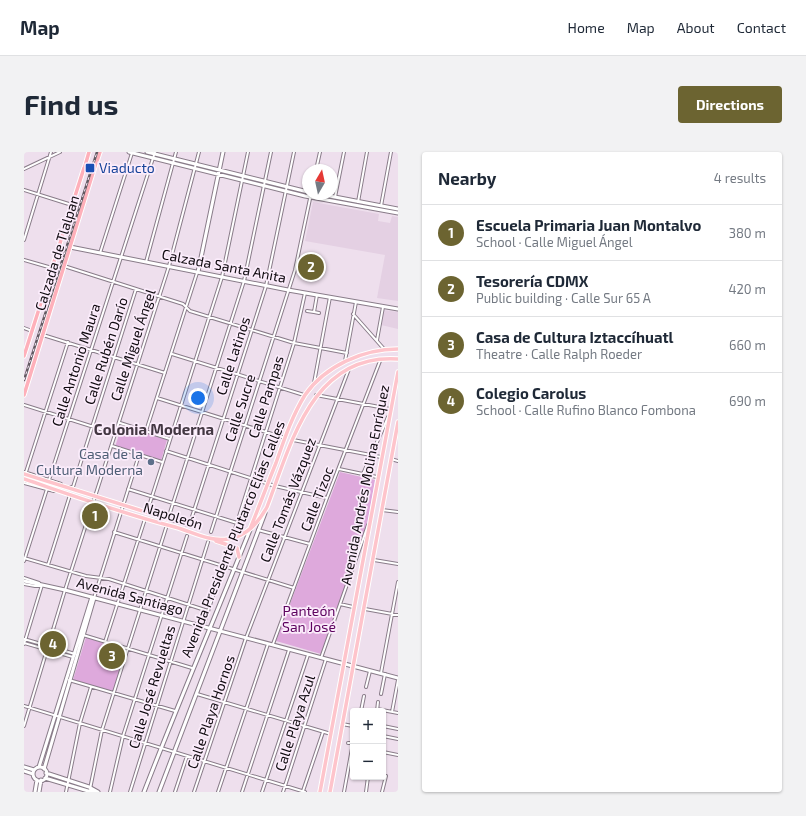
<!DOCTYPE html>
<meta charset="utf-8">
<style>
:root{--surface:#fff;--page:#f2f2f3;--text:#1f2937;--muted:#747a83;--line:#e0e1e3;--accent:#6c6431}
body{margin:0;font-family:"Exo 2",sans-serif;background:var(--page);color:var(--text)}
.controls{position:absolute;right:12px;bottom:12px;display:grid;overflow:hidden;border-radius:4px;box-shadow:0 1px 3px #0004}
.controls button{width:36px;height:36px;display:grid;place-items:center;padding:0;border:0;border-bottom:1px solid var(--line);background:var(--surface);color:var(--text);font:20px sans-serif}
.compass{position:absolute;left:278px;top:12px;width:36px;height:36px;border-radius:50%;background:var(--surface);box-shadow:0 1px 3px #0004;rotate:9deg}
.you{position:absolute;left:174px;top:246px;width:14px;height:14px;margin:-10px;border:3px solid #fff;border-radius:50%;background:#1a73e8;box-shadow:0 0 0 6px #1a73e833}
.badge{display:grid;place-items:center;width:26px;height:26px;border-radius:50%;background:var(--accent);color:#fff;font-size:13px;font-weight:700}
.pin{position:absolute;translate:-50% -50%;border:2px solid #fff;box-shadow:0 1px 4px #0006}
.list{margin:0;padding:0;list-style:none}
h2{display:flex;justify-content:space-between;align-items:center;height:52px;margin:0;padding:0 16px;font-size:17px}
h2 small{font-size:13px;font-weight:400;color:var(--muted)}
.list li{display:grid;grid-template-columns:26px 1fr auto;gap:12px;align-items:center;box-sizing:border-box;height:56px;padding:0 16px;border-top:1px solid var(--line)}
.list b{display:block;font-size:15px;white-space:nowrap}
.list p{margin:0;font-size:13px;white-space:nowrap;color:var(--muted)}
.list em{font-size:13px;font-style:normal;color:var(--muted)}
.map{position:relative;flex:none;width:374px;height:640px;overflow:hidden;border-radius:4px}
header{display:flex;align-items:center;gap:24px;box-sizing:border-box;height:56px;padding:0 20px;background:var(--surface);border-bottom:1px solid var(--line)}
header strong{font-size:19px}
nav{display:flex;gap:22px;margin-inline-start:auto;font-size:14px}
.intro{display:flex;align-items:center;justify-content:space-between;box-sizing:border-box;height:96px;padding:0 24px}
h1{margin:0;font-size:28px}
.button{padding:10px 18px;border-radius:4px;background:var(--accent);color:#fff;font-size:14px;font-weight:700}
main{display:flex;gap:24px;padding:0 24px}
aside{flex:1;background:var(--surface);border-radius:4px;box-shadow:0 1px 3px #0004}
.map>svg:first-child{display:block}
</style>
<header>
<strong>Map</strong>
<nav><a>Home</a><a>Map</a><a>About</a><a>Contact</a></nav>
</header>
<div class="intro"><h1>Find us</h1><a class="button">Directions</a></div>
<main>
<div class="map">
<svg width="374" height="640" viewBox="0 0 374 640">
<rect width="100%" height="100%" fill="#eedfed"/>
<path fill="#e4d0e3" d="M 289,50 L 355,62 L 354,69 L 366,71 L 368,64 L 374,65 L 374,149 L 353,146 L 361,103 L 281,89 Z
M 360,158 L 374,160 L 374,177 L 357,173 Z"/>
<path fill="#dea9dc" d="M 98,273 L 143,288 L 137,309 L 91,295 Z
M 316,320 L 351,328 L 343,374 L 297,502 L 252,489 Z
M 62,485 L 79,491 L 74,507 L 97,514 L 89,540 L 49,528 Z"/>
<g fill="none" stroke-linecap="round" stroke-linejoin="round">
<g stroke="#897c89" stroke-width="4">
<path id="minor" d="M 0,17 L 36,0
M 292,18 L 296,0
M 0,38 L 48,53
M 311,45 L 320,0
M 334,50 L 343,0
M 357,54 L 367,0
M 0,88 L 27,0
M 76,101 L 108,1
M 0,108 L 28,116
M 122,110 L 152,0
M 40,114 L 159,152 L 166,159 L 270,191 L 323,201
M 293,143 L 290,160 L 295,161
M 283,159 L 290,160
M 329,162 L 360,197
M 0,176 L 8,179
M 19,183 L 141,221
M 353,188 L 359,155
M 148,202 L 280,243
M 321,209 L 332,150
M 290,231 L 306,145
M 292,243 L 366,257
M 133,246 L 261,286
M 0,253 L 92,282
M 96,271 L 146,287
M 122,279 L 173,121
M 269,288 L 357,305
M 88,294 L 138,310
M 142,299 L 251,334 L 303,346
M 367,307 L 374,309
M 315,317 L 353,325
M 0,320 L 37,332
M 2,320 L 44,190
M 339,322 L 364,265
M 25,328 L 131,0
M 0,331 L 30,339
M 47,335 L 49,335 L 112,137
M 104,337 L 213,371
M 124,357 L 198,125 L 224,0
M 358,358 L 374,360
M 166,371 L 242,134 L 270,0
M 165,373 L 144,367 L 220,129 L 247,0
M 211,377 L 270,191 L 281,141
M 234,378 L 286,392
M 90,380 L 270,436
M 187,380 L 271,118 L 287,42
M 0,406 L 62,424 L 85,427 L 184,459
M 350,408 L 374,412
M 0,409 L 23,337
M 24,413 L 46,343
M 0,426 L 15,431
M 0,432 L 11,434 L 16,434
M 70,446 L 115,303
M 316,452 L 329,455
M 341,457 L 374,463
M 179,475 L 205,394
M 59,483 L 168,516
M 0,487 L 51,502
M 81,490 L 121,367
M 0,491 L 49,505
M 0,492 L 18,433
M 249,492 L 303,346 L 356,209
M 297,506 L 344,373
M 357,521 L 374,430
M 45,528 L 151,559
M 342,535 L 346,519
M 173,542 L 307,582
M 357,542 L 361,522
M 0,554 L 281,640
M 353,557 L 374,561
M 337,559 L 340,544
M 353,559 L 354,550
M 368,560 L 374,528
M 318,572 L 329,574
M 0,574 L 41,438 L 145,114 L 175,0
M 359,574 L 374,577
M 359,584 L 374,587
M 324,591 L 329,591
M 359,600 L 374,603
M 66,637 L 78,578 L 142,376
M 279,639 L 299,580
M 42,640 L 56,571 L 67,535
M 86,640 L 99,584 L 163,384
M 106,640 L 184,390
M 151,640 L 163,604
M 170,640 L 222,486 L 325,217
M 194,640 L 244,492
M 218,640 L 265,498
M 238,640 L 284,503
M 259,640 L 302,507
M 320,640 L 329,591
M 342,640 L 344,625
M 358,640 L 362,624"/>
</g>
<g stroke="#897c89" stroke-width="5">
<path id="tertiary" d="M 105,0 L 281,44 L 374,61
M 123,0 L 284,40
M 295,42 L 374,57
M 46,95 L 264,138 L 374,157
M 174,120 L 199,0
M 0,429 L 41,438 L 374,526
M 0,615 L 10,618
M 15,615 L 68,445
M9 622a7 7 0 1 1 14 0a7 7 0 1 1-14 0Z
M 20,617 L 70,446
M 0,619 L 9,622
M 22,621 L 65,635 L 74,640
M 21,626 L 64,639 L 70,639
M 11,640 L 13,628
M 15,640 L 17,628"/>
</g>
<g stroke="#897c89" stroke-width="5">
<path id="secondary" d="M 120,640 C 154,552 191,465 226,378
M 135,640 L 241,361"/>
</g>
<g stroke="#fff" stroke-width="5.5">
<path id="primary" d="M 0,322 L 144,367
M 0,327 C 50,344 100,362 151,375 C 169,380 185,390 204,387 C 223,384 234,371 243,355 C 267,292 288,201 374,207
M 226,377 C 235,355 243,333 252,311 C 260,288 268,264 281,243 C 301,214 339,197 374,197
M 192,389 L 213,396 L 215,405
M 296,640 L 374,220
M 306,640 L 374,270"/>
</g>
<g stroke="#fff" stroke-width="5.5">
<path id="trunk" d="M 73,9 L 76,0
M 61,14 L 65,0
M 0,204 L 60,16
M 0,243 L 72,11"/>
</g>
<use href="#minor" stroke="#fff" stroke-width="2"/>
<use href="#tertiary" stroke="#fff" stroke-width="3"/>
<use href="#secondary" stroke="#fff" stroke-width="3"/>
<use href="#primary" stroke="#fec4cb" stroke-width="3.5"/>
<use href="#trunk" stroke="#feb0ba" stroke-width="3.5"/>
<g stroke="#625961" stroke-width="2.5">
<path id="rail" d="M 0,228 L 73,0"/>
</g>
<use href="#rail" stroke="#fbecfb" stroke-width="1" stroke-dasharray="3" stroke-linecap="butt"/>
</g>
<rect fill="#1a4fb4" stroke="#fbecfb" stroke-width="1.5" x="61" y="11" width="10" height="10" rx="2"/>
<circle fill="#5c6f8a" stroke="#fbecfb" stroke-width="1.5" cx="127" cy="310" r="4"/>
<g text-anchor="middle" stroke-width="3.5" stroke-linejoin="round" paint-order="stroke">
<g font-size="14" fill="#164399" stroke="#fbecfb" text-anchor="start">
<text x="75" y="21">Viaducto</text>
</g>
<g font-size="14" fill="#0e090e" stroke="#fbecfb">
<text transform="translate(33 101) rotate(-73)" y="5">Calzada de Tlalpan</text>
<text transform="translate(200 114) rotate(11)" y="5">Calzada Santa Anita</text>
<text transform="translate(109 193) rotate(-72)" y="5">Calle Miguel Ángel</text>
<text transform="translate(82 199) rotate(-72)" y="5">Calle Rubén Darío</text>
<text transform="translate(209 204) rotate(-72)" y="5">Calle Latinos</text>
<text transform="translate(52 213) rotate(-72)" y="5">Calle Antonio Maura</text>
<text transform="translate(242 245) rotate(-72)" y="5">Calle Pampas</text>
<text transform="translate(216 256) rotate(-72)" y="5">Calle Sucre</text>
<text transform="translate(341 333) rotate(-79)" y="5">Avenida Andrés Molina Enríquez</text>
<text transform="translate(293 347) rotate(-69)" y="5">Calle Tizoc</text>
<text transform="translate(264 348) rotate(-69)" y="5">Calle Tomás Vázquez</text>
<text transform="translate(149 364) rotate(17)" y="5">Napoleón</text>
<text transform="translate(209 387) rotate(-68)" y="5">Avenida Presidente Plutarco Elías Calles</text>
<text transform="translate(106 444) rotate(15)" y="5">Avenida Santiago</text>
<text transform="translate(128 535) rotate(-73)" y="5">Calle José Revueltas</text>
<text transform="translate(187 560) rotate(-71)" y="5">Calle Playa Hornos</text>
<text transform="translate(271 571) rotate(-72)" y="5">Calle Playa Azul</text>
</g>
<g font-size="14" fill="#4e5e75" stroke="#fbecfb" text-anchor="end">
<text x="119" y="307">Casa de la<tspan x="119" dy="16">Cultura Moderna</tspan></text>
</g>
<g font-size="14" fill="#5d035f" stroke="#fbecfb">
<text x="285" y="464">Panteón<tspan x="285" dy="16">San José</tspan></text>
</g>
<g font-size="15" font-weight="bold" fill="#433742" stroke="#fbecfb">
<text x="130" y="283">Colonia Moderna</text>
</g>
</g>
</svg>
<div class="controls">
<button>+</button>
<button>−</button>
</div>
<svg class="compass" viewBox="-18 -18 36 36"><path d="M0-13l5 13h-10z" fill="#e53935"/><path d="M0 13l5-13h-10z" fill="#747a83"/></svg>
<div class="you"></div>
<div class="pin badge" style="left:71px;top:364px">1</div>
<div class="pin badge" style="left:287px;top:115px">2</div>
<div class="pin badge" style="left:88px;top:504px">3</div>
<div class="pin badge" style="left:29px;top:492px">4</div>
</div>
<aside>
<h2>Nearby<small>4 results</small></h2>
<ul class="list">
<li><span class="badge">1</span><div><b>Escuela Primaria Juan Montalvo</b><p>School · Calle Miguel Ángel</p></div><em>380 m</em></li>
<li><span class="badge">2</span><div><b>Tesorería CDMX</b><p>Public building · Calle Sur 65 A</p></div><em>420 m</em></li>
<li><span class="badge">3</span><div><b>Casa de Cultura Iztaccíhuatl</b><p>Theatre · Calle Ralph Roeder</p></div><em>660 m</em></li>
<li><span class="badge">4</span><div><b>Colegio Carolus</b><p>School · Calle Rufino Blanco Fombona</p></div><em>690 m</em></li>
</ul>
</aside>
</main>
